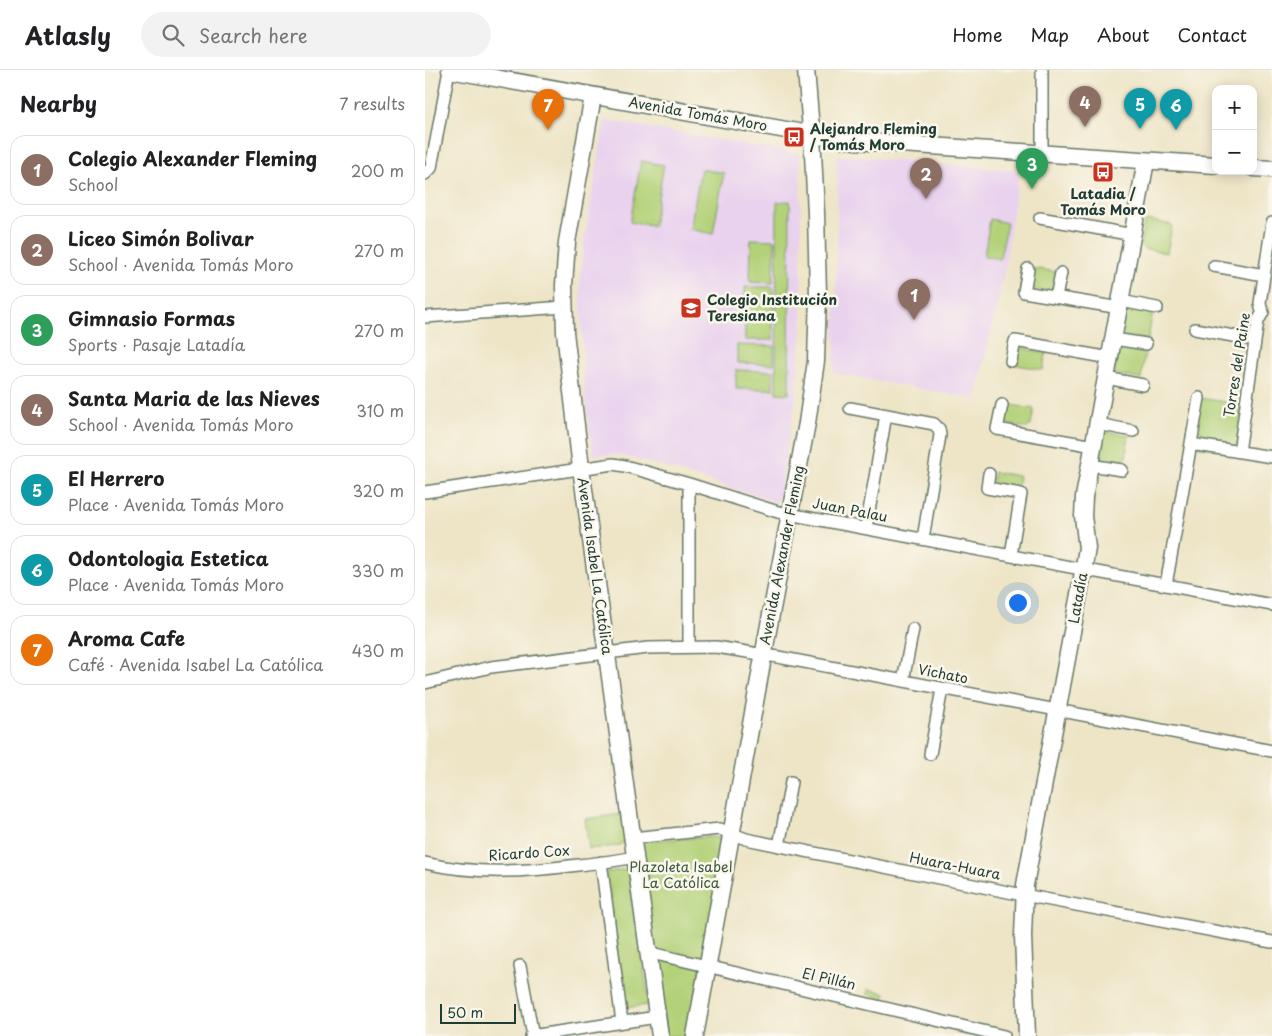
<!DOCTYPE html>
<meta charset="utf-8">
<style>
:root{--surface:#fff;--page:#f2f2f2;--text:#202124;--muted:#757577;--line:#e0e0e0;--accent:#db2777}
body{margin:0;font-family:"Playpen Sans",sans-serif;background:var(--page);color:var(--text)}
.controls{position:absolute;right:15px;top:15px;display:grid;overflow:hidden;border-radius:10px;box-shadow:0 2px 12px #0003}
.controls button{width:45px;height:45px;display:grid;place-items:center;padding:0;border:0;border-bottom:1px solid var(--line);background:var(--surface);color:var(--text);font:25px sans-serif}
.scale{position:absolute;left:15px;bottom:12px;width:76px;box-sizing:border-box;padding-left:5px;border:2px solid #1f3d34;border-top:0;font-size:14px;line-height:18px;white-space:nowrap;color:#1f3d34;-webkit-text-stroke:4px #fbf7ec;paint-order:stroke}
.you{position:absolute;left:592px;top:532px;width:18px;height:18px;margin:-12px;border:4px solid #fff;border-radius:50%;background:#1a73e8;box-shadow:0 0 0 8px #1a73e833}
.badge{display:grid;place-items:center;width:32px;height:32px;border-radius:50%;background:var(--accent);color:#fff;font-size:16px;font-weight:700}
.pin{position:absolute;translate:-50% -41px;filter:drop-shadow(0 1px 2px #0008)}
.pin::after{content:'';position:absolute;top:26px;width:18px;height:15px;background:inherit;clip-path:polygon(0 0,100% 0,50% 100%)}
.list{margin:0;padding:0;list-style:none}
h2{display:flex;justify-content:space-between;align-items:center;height:65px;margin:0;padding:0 20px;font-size:21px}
h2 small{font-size:16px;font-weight:400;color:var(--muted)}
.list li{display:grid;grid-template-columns:32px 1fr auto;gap:15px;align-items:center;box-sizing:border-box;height:70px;margin:0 10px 10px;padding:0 10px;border:1px solid var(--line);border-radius:15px}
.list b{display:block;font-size:19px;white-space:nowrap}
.list p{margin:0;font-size:16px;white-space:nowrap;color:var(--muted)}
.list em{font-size:16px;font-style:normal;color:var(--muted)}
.icon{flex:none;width:28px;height:28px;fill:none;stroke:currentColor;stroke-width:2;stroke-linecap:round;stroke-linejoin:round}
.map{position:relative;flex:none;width:847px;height:966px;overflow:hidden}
header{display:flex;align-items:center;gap:30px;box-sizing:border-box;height:70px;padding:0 25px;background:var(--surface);border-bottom:1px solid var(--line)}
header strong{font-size:24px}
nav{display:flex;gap:28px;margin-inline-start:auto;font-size:18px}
.search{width:350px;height:45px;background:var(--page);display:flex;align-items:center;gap:12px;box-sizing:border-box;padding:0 18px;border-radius:28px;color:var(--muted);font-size:19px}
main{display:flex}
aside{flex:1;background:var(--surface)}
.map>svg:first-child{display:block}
</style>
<header>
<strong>Atlasly</strong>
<div class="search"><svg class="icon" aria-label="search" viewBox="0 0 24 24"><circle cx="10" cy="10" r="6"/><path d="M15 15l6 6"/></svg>Search here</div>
<nav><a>Home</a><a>Map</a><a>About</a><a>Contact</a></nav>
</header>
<main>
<aside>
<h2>Nearby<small>7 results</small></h2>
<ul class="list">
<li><span class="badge" style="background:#8d6e63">1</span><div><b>Colegio Alexander Fleming</b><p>School</p></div><em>200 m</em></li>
<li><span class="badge" style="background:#8d6e63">2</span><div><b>Liceo Simón Bolivar</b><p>School · Avenida Tomás Moro</p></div><em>270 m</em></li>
<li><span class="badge" style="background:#2e9e5b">3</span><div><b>Gimnasio Formas</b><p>Sports · Pasaje Latadía</p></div><em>270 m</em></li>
<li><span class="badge" style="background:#8d6e63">4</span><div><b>Santa Maria de las Nieves</b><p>School · Avenida Tomás Moro</p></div><em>310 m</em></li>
<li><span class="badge" style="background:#0f9aa8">5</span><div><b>El Herrero</b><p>Place · Avenida Tomás Moro</p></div><em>320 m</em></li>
<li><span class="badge" style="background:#0f9aa8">6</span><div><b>Odontologia Estetica</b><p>Place · Avenida Tomás Moro</p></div><em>330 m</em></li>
<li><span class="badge" style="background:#e8710a">7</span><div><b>Aroma Cafe</b><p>Café · Avenida Isabel La Católica</p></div><em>430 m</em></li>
</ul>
</aside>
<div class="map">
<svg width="847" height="966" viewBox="0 0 847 966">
<rect width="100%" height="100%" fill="#fbf7ec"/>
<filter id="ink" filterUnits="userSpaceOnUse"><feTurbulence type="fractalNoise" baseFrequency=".02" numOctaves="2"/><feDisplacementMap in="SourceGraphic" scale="10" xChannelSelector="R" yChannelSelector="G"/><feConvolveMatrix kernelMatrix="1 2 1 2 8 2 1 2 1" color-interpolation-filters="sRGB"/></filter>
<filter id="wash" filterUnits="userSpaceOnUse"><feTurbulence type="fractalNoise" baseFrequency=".0096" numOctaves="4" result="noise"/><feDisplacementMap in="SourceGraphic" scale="20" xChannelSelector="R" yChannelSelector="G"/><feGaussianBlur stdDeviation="1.12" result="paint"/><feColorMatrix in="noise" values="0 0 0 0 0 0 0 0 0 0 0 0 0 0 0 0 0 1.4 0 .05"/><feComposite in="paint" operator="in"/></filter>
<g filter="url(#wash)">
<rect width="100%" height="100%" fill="#eee5c7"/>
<path fill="#e9d2ee" d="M 180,50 L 375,84 L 377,258 L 370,333 L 353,429 L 351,432 L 230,394 L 194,385 L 168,385 L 160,327 L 155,217 L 159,172 Z
M 412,85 L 594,101 L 580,198 L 551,329 L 409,303 L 412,167 Z"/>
<path fill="#b2d178" stroke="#688756" d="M 216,91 L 239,95 L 228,156 L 205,152 Z
M 276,99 L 299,103 L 288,164 L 265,159 Z
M 365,131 L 364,324 L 351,323 L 352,132 Z
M 565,149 L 582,153 L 575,189 L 559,186 Z
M 723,150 L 747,155 L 742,183 L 719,179 L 715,175 L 719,153 Z
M 326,169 L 350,170 L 348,213 L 325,212 Z
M 606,198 L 633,202 L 630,219 L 626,223 L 605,218 Z
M 320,217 L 348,217 L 348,270 L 320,270 Z
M 703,237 L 728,241 L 723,270 L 700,266 L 696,262 L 700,240 Z
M 312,275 L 349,276 L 349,294 L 312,293 Z
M 696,277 L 720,281 L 716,309 L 693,305 L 689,301 L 692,279 Z
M 598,278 L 621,283 L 618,300 L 592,295 L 595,279 Z
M 311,300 L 348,301 L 348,319 L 311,319 Z
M 774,328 L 821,335 L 814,382 L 767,376 Z
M 582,334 L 609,339 L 606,355 L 602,358 L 582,354 L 579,351 Z
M 682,362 L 704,365 L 700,394 L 674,389 L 678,364 Z
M 569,402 L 594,406 L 592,418 L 589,419 L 570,415 L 567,411 Z
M 197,744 L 200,772 L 192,776 L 164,779 L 160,749 Z
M 285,767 L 300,769 L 263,966 L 241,966 L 214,771 Z
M 205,799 L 224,935 L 198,938 L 181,802 Z
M 443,919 L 460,923 L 459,929 L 442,924 Z"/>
</g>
<g filter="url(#ink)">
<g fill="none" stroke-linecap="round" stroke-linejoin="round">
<g stroke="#677867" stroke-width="14">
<path id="street" d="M 617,0 L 617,84
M 0,104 L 6,98 L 24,0
M 615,148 L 708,165
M 789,196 L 839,205
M 603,199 L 599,222 L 695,238
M 631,227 L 636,203
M 696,231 L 732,238
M 0,247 L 139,237
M 770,259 L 830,270
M 689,269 L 721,274
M 586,291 L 590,271 L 685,288
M 681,308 L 718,315
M 577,335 L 572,359 L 669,376
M 425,338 L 509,354 L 514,359 L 515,365 L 498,469
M 673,354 L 708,361
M 767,376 L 772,375 L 847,387
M 814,382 L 833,251 L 838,242 L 836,238 L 835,233 L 847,153
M 665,395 L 697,400
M 564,404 L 562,418 L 596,424 L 586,485
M 0,422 L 188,394 L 200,396 L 264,414 L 353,442 L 847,535
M 441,458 L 461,345
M 741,515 L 774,328
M 264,577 L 264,414
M 478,611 L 488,559
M 0,613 L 66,597 L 223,578 L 291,577 L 353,587 L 847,681
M 505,684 L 517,619
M 207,768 L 295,759 L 321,769 L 588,823 L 847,872
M 354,776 L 366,712
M 176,792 L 197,952
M 0,793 C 51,805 101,802 153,795 C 172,793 191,791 210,787
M 222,882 L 579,966
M 95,896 L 108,966
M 106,966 L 232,947"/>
</g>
<g stroke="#677867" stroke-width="19">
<path id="secondary" d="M 25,0 L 401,67 L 431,71 L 791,95
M 168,26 L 142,172 L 139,215 L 140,262 L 156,398 L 235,966
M 828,98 L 847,99
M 270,966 L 341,571 L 382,353 L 391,291 L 393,224 L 391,143 L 388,83 L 381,0
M 602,966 L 598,866 L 600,815 L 657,508 L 662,478 L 658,446 L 659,427 L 721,91"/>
</g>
<use href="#street" stroke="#fff" stroke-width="11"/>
<use href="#secondary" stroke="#fff" stroke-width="16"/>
</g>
</g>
<defs>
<g id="bus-square" transform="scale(1.125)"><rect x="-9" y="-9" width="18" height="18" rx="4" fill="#c8321e" stroke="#fbf7ec"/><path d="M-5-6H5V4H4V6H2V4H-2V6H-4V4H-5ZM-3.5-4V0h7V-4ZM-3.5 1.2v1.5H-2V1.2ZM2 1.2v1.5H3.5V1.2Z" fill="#fff"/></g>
<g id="school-square" transform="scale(1.125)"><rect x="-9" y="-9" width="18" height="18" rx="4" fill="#c8321e" stroke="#fbf7ec"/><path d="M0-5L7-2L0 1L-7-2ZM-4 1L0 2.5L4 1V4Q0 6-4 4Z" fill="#fff"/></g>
</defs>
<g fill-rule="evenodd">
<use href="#bus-square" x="369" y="67"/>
<use href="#bus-square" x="678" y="102"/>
<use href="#school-square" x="266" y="238"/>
</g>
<g text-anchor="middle" stroke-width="5" stroke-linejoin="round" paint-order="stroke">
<g font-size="14" fill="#1f3d34" stroke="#fbf7ec">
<text transform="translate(273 44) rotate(10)" y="5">Avenida Tomás Moro</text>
<text transform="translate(812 295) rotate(-81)" y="5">Torres del Paine</text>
<text transform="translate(425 440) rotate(11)" y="5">Juan Palau</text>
<text transform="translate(357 485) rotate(-79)" y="5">Avenida Alexander Fleming</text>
<text transform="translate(170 496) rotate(82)" y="5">Avenida Isabel La Católica</text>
<text transform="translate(653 528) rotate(-80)" y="5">Latadía</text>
<text transform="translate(518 604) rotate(11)" y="5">Vichato</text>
<text transform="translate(104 783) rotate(-4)" y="5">Ricardo Cox</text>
<text transform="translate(530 796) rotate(11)" y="5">Huara-Huara</text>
<text transform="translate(404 909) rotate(13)" y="5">El Pillán</text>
</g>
<g font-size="14" font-weight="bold" fill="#1f3d34" stroke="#fbf7ec" text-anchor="start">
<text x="385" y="64">Alejandro Fleming<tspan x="385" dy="16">/ Tomás Moro</tspan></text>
<text x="678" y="129" text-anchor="middle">Latadia /<tspan x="678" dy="16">Tomás Moro</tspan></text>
<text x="282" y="235">Colegio Institución<tspan x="282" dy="16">Teresiana</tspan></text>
</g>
<g font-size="14" fill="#3c5b42" stroke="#fbf7ec">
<text x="256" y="802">Plazoleta Isabel<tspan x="256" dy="16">La Católica</tspan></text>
</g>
</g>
</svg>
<div class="controls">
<button>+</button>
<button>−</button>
</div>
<div class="scale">50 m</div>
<div class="you"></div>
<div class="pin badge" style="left:489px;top:250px;background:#8d6e63">1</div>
<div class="pin badge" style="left:501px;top:129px;background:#8d6e63">2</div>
<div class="pin badge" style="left:607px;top:119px;background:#2e9e5b">3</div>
<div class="pin badge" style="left:660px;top:57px;background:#8d6e63">4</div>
<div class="pin badge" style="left:715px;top:59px;background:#0f9aa8">5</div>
<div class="pin badge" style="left:751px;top:60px;background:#0f9aa8">6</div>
<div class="pin badge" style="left:123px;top:60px;background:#e8710a">7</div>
</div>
</main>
